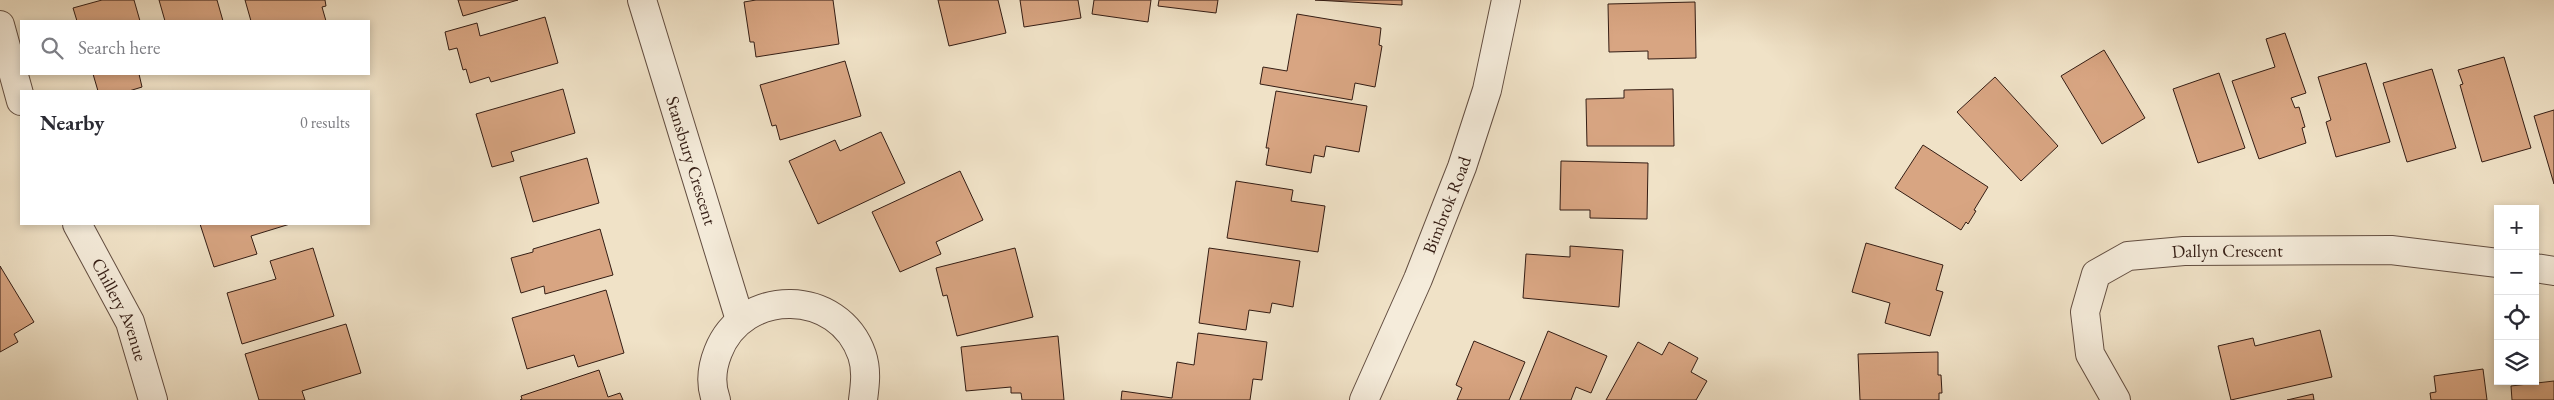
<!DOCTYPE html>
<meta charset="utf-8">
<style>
:root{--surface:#fff;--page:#f7f7f7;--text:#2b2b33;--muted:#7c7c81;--line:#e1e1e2}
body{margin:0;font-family:"EB Garamond",serif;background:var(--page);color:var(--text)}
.controls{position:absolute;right:15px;bottom:15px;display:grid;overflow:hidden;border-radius:0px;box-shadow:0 2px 8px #0003}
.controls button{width:45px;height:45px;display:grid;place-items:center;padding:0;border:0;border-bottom:1px solid var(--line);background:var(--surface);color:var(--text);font:25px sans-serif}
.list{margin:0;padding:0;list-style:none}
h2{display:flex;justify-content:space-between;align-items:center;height:65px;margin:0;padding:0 20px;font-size:21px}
h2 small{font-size:16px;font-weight:400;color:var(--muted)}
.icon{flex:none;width:28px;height:28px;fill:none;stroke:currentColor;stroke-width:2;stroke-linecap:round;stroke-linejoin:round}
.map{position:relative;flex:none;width:2554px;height:400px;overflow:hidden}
.search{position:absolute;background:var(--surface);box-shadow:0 2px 8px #0003;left:20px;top:20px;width:350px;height:55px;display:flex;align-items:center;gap:12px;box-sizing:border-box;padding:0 18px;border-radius:0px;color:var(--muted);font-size:19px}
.panel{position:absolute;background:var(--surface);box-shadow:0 2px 8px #0003;left:20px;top:90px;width:350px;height:135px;border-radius:0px}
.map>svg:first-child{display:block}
</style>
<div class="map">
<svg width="2554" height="400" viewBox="0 0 2554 400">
<rect width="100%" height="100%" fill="#f0e2c7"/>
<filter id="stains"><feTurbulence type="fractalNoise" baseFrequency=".004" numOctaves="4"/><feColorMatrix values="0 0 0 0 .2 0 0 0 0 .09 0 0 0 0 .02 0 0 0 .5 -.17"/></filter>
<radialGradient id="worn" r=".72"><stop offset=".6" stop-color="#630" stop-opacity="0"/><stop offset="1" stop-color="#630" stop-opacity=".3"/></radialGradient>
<path fill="#d8a582" stroke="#341d14" d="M 102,0 L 134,0 L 140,21 L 77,21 L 73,8 Z
M 159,0 L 217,0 L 223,21 L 165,21 Z
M 245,0 L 325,0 L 326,6 L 322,7 L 326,21 L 251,21 Z
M 458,0 L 518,0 L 463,16 Z
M 756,0 L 833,0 L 839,44 L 756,57 L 754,42 L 750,42 L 744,2 Z
M 938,0 L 998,0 L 1006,33 L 949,46 Z
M 1020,0 L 1078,0 L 1081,18 L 1024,27 Z
M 1094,0 L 1151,0 L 1148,22 L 1092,14 Z
M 1159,0 L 1218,0 L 1216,13 L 1158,6 Z
M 1315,0 L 1402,0 L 1402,5 Z
M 1695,2 L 1696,58 L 1648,59 L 1648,51 L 1609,52 L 1608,4 Z
M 1297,14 L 1381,28 L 1379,45 L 1382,46 L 1375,87 L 1355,83 L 1352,100 L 1260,84 L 1263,67 L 1287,71 Z
M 545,17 L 558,63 L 491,82 L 489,77 L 470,83 L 466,69 L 463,70 L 457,48 L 449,50 L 445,32 L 477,23 L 480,36 Z
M 2285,33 L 2306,93 L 2291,98 L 2295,108 L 2299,107 L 2305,127 L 2302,128 L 2306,143 L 2259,159 L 2232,81 L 2275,67 L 2266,39 Z
M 2104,50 L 2145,118 L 2102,144 L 2061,76 Z
M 2504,57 L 2531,148 L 2482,162 L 2460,85 L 2463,84 L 2458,70 Z
M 845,61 L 861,116 L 780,140 L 776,125 L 772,126 L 760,85 Z
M 2366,63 L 2390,142 L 2336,157 L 2326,122 L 2331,120 L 2318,77 Z
M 2432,69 L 2456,148 L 2407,162 L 2383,83 Z
M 2219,73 L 2245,148 L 2198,163 L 2173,89 Z
M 93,74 L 139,74 L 142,87 L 129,91 L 98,91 Z
M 1995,77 L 2058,146 L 2021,181 L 1957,112 Z
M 563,89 L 575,133 L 511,152 L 514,161 L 492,167 L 476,114 Z
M 1673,89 L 1674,146 L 1587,146 L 1586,99 L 1624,98 L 1624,90 Z
M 1276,91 L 1367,106 L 1359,152 L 1326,146 L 1324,157 L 1314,155 L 1311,173 L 1266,165 L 1269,148 L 1266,148 Z
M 2554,110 L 2554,184 L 2534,116 Z
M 881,132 L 905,183 L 818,224 L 789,161 L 835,140 L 840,151 Z
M 1923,145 L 1988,187 L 1974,210 L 1976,211 L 1968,224 L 1966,222 L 1961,230 L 1895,188 Z
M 587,158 L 599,203 L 533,222 L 520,177 Z
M 1561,161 L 1648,163 L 1647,219 L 1590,218 L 1590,210 L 1560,210 Z
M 960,171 L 983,220 L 936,242 L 941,254 L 900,272 L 872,212 Z
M 1236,181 L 1293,190 L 1291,201 L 1325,206 L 1318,252 L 1227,238 Z
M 200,224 L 290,224 L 251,236 L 257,254 L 214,267 Z
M 600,229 L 613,275 L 545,294 L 544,286 L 521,293 L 511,258 L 533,252 L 533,249 Z
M 1866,243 L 1943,265 L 1936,290 L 1943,292 L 1930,336 L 1885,323 L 1890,303 L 1852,292 Z
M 1570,246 L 1623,250 L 1619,307 L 1523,298 L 1526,254 L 1570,257 Z
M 313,248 L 334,316 L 242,344 L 227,293 L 276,279 L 270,261 Z
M 1015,248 L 1033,317 L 957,336 L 947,295 L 943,296 L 936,268 Z
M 1209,248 L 1300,261 L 1293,307 L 1272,303 L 1270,313 L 1249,310 L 1246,330 L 1199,323 Z
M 0,266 L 34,322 L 14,334 L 18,342 L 0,352 Z
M 606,290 L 624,353 L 578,367 L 574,355 L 527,369 L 512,318 Z
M 346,324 L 361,373 L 302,391 L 305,400 L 259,400 L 245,354 Z
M 2320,330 L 2332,377 L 2231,400 L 2218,346 L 2253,338 L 2255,346 Z
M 1548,331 L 1607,356 L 1591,393 L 1576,387 L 1571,400 L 1520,400 Z
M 1198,333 L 1267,342 L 1262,380 L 1253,379 L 1250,400 L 1121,400 L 1122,391 L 1172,398 L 1177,362 L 1194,365 Z
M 1058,336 L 1064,400 L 1022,400 L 1021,393 L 1011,393 L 1011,387 L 966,391 L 961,347 Z
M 1474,341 L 1525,362 L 1509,400 L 1457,400 L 1462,388 L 1456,385 Z
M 1638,342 L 1662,355 L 1669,342 L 1698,358 L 1691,372 L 1707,381 L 1696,400 L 1606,400 Z
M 1938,352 L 1938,375 L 1941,375 L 1942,393 L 1939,393 L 1939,400 L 1860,400 L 1858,354 Z
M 2483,369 L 2487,400 L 2431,400 L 2430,393 L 2436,392 L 2434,376 Z
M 599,370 L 608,397 L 620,393 L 623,400 L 520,400 L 522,399 L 521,396 Z
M 2554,381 L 2554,400 L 2512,400 L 2511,386 Z
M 2313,394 L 2314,400 L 2287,400 Z"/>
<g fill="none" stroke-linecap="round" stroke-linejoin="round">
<g stroke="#634e41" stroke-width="30">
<g id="minor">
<path id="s1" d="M 642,0 L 740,320"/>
<path d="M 0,25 L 21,101"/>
<path id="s2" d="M 77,224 L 130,322 L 153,400"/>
<path d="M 2535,268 L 2554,271"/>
<path d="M 716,400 C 710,384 712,367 718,352 C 743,287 839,288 862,355 C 867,370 865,385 863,400"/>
<path id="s3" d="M 1364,400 L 1418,279 L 1462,167 L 1487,90 L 1506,0"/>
<path id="s4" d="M 2116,400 L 2090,354 L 2085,312 L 2096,274 L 2128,256 L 2184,251 L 2391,250 L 2498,263"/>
</g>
</g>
<use href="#minor" stroke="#f5ecdb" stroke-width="28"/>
</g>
<g text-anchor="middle" stroke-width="4.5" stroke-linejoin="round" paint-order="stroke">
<g font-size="18" fill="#341d14" stroke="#f5ecdb">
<text dy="6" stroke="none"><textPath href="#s1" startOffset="168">Stansbury Crescent</textPath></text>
<text dy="6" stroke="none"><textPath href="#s3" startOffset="212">Bimbrok Road</textPath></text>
<text dy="6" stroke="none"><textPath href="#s4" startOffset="271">Dallyn Crescent</textPath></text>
<text dy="6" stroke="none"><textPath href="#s2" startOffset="96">Chillery Avenue</textPath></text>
</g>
</g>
<rect width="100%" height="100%" filter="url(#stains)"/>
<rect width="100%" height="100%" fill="url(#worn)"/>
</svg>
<div class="controls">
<button>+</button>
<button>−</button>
<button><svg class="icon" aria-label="locate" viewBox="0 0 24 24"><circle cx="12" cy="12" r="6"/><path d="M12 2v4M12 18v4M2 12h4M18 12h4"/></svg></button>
<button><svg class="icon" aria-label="layers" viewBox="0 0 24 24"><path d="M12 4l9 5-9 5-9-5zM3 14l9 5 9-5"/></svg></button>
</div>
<div class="search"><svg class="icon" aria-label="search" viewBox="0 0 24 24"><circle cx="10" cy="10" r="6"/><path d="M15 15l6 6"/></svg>Search here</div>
<section class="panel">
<h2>Nearby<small>0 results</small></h2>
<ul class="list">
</ul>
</section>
</div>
